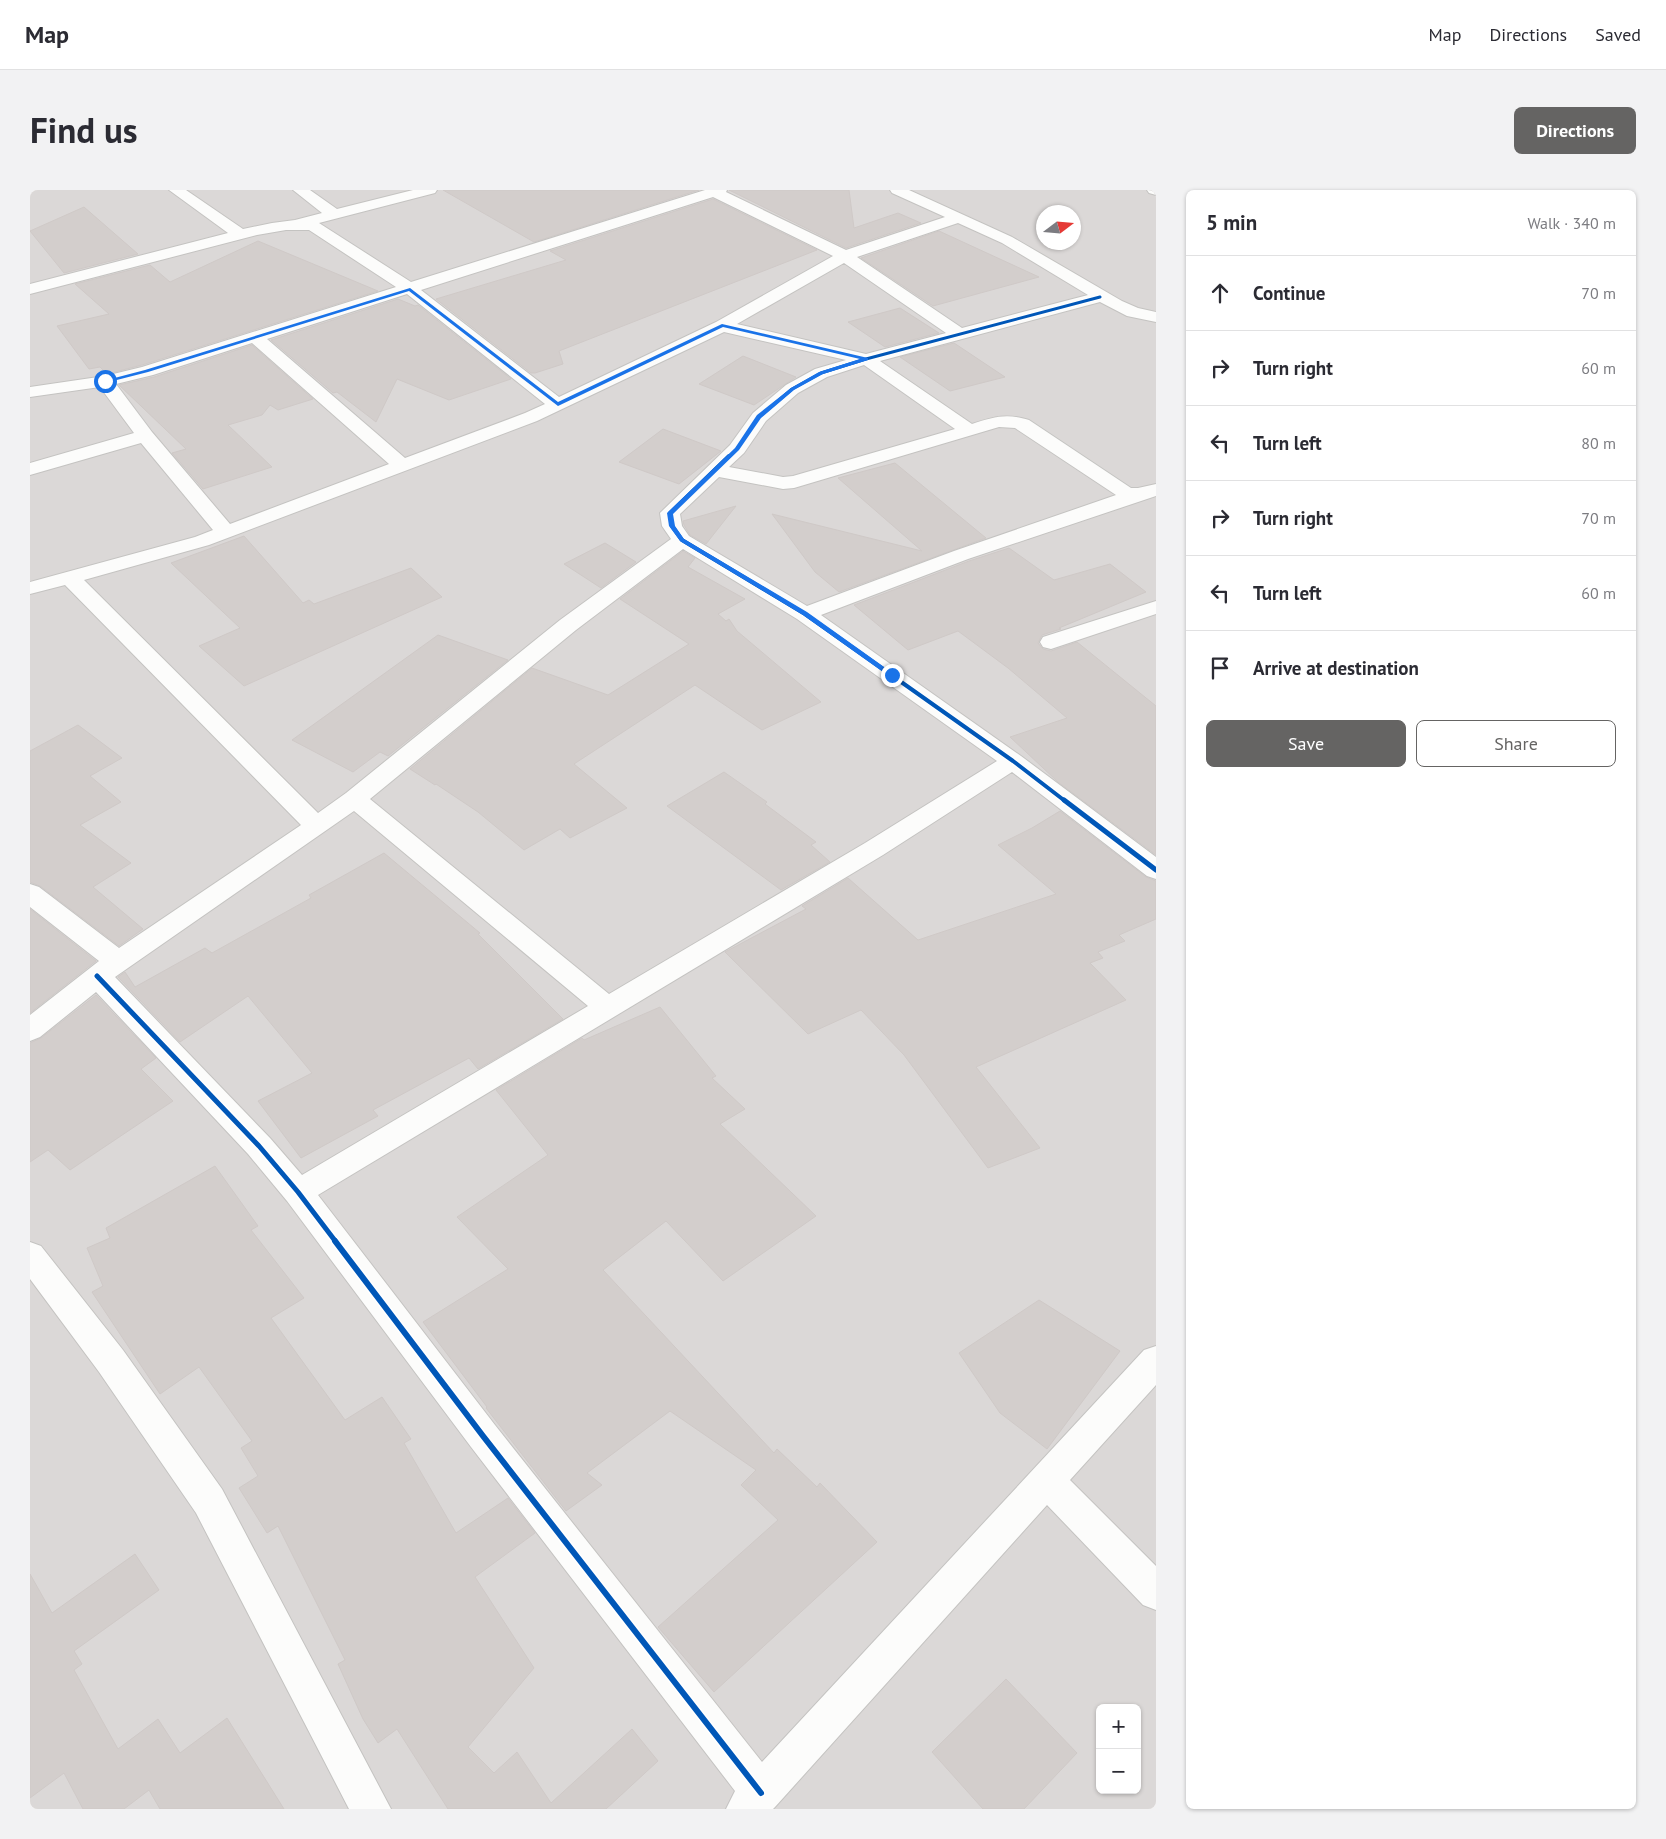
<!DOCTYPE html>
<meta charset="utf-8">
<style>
:root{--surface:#fff;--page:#f2f2f3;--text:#2b2b33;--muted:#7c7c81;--line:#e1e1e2;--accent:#656463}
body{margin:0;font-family:"PT Sans",sans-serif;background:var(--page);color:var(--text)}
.controls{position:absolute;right:15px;bottom:15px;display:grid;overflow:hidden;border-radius:8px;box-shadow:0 1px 4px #0004}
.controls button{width:45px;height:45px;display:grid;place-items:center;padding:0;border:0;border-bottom:1px solid var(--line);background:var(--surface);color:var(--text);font:25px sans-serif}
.compass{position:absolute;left:1006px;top:15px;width:45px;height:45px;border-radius:50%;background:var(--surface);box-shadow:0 1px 4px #0004;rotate:74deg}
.stop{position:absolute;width:15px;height:15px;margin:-11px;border:4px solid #1a73e8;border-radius:50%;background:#fff}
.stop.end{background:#1a73e8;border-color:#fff;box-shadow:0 1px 5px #0008}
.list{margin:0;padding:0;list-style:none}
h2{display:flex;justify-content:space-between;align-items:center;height:65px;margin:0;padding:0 20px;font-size:21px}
h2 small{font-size:16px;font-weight:400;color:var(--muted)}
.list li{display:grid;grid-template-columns:32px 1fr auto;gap:15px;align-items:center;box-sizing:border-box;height:75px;padding:0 20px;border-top:1px solid var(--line)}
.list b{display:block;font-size:19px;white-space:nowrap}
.list em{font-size:16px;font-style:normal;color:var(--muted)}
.actions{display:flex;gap:10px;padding:15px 20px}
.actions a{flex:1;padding:11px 0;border:1px solid var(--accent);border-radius:8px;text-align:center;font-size:18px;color:var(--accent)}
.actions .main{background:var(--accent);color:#fff}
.icon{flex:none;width:28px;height:28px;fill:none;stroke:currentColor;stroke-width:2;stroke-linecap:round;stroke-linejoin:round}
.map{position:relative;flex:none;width:1126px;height:1619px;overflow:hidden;border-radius:8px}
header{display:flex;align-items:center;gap:30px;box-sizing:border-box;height:70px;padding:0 25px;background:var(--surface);border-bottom:1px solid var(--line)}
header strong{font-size:24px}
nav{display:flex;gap:28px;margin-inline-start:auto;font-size:18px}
.intro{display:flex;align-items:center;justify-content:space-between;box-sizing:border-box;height:120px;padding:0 30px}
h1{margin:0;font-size:35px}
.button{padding:12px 22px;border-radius:8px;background:var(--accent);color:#fff;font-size:18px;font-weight:700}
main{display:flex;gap:30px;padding:0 30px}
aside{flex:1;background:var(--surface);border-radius:8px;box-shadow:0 1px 4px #0004}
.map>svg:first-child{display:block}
</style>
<header>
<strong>Map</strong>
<nav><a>Map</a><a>Directions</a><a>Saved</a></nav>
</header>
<div class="intro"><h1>Find us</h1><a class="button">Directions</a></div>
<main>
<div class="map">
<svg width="1126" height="1619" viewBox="0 0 1126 1619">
<rect width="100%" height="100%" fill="#ece8e5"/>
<path fill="#dbd8d7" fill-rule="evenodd" d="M 0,0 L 1126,0 L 1126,1619 L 0,1619 ZM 1014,22 L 1044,22 L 1044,52 L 1014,52 ZM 1070,1518 L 1107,1518 L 1107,1600 L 1070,1600 Z"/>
<path fill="#d3cecc" stroke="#cfc9c7" d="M 413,0 L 669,0 L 504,52 Z
M 699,0 L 819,0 L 824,38 L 868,23 L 891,33 L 816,58 Z
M 683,9 L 787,60 L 529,161 L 533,174 L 505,183 L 501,183 L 406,109 L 536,70 L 520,61 Z
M 54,17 L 108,64 L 34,83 L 0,41 Z
M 909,41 L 1009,87 L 903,116 L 831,68 Z
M 228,51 L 348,101 L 112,175 L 77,184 L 70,177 L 59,179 L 27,136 L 79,124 L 45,94 L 120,75 L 140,92 Z
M 368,109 L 385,116 L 388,115 L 481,189 L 419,210 L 367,189 L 346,232 L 307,202 L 303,203 L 241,150 Z
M 870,118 L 909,143 L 855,157 L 818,132 Z
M 924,153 L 975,187 L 920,201 L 870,167 Z
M 222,155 L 283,209 L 248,220 L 240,215 L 232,225 L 198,235 L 242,277 L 173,299 L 142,263 L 156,259 L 89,195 L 124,187 Z
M 713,166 L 766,187 L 724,215 L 669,194 Z
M 633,239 L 691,261 L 649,294 L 589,272 Z
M 865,273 L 956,348 L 809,402 L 785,382 L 742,324 L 892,361 L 808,288 Z
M 706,316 L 676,354 L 660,345 L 654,335 L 653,331 Z
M 214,346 L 273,413 L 279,410 L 284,414 L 381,378 L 412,407 L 214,496 L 169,456 L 210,438 L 141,373 Z
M 575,353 L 606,372 L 571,398 L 534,374 Z
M 979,358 L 1024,390 L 1080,374 L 1116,402 L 1029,438 L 1031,439 L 1012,445 L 1008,453 L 1013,459 L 1021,461 L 1047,452 L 1126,516 L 1126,665 L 1028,592 L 980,547 L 1037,528 L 978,478 L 928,441 L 878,460 L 824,415 L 939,371 Z
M 653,361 L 665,368 L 658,377 L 715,409 L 688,424 L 696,431 L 699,429 L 707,441 L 791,512 L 732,540 L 665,495 L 544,574 L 597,618 L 540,648 L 530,639 L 494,660 L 448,622 L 406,594 L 405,595 L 380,579 L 502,478 L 578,505 L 659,454 L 590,409 Z
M 408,445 L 478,470 L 358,566 L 350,562 L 323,582 L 262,550 Z
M 48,535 L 92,568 L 60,586 L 91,612 L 50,635 L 101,673 L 63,697 L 113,739 L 89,756 L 10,696 L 0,692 L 0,561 Z
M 694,582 L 737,612 L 735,614 L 786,652 L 781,655 L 800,672 L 751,700 L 637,616 Z
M 1030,621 L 1116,687 L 1126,691 L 1126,729 L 1089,745 L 1095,751 L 1068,762 L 1073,768 L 1060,773 L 1096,810 L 946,877 L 1010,958 L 958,978 L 874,865 L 831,820 L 778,844 L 695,762 L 776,719 L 772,716 L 818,688 L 888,750 L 1026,704 L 968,655 L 1002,638 Z
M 354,663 L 450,743 L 448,744 L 533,829 L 448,879 L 439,868 L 343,920 L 348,926 L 271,968 L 228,911 L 282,883 L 218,806 L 150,852 L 88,787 L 95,782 L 105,797 L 175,758 L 182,763 L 281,708 L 279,705 Z
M 0,719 L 66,771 L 0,823 Z
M 66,805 L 126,868 L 111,879 L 143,911 L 40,980 L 18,960 L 0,972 L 0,853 L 11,848 Z
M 630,817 L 686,886 L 682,888 L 715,919 L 690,934 L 786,1026 L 693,1091 L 636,1031 L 573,1080 L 744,1263 L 747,1259 L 787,1297 L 790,1293 L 847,1352 L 684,1502 L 628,1437 L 748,1330 L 711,1295 L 726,1280 L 640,1221 L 557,1283 L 572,1295 L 536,1321 L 456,1218 L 457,1217 L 393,1132 L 478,1079 L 427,1027 L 518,965 L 466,900 L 552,848 L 554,850 Z
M 185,976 L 228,1036 L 221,1040 L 274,1108 L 241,1128 L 315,1230 L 352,1207 L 381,1249 L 374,1253 L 426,1343 L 478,1308 L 505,1343 L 445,1387 L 504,1478 L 438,1557 L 464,1583 L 487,1562 L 521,1613 L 602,1539 L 628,1571 L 576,1619 L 418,1619 L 367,1539 L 348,1553 L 333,1529 L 308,1474 L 315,1470 L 248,1336 L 237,1343 L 209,1298 L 228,1286 L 211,1258 L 222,1251 L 169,1177 L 130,1204 L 62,1102 L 73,1096 L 57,1058 L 80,1048 L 76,1038 Z
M 1009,1110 L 1090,1161 L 1017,1259 L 970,1223 L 929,1163 Z
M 105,1364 L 129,1400 L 44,1461 L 52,1474 L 44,1480 L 88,1559 L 128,1529 L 150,1563 L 197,1528 L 254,1619 L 130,1619 L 119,1600 L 94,1619 L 53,1619 L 34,1583 L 0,1608 L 0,1384 L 22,1423 Z
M 976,1489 L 1047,1563 L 994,1619 L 953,1619 L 902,1562 Z"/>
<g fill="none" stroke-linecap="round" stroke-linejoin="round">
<g stroke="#c4c3c1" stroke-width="2">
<path id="minor" d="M 139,0 L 156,0 L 213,39 L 242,33 L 265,30 L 292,23 L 263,0 L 280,0 L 307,19 L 383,0 L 407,0 L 405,3 L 289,33 L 381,92 L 675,0 L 697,0 L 696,2 L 816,60 L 915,27 L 862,3 L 860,0 L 879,0 L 982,47 L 1092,111 L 1108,118 L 1126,122 L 1126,132 L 1097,126 L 1070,112 L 850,171 L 942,234 C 964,227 976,223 999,230 L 1101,298 L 1108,298 L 1126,294 L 1126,306 L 938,369 L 791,425 L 991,566 L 1126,667 L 1126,689 L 1117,686 L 982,582 L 853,665 L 288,1005 L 465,1235 L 732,1572 L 1114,1160 L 1126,1156 L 1126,1195 L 1040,1290 L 1126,1376 L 1126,1420 L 1113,1415 L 1017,1315 L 745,1617 L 743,1619 L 696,1619 L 705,1601 L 441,1257 L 257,1011 L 218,964 L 66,802 L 10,847 L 0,851 L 0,825 L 69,771 L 0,717 L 0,694 L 9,697 L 89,758 L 271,635 L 35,395 L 0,404 L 0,392 L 165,347 L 183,340 L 111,253 L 0,285 L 0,273 L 104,243 L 70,197 L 0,207 L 0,197 L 75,186 L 112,177 L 366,97 L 279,40 L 256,40 L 227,45 L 0,104 L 0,94 L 198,43 ZM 683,7 L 803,66 L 686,132 L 529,207 L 391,100 ZM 928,33 L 972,53 L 1058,105 L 932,138 L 827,67 ZM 814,73 L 916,143 L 836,164 L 707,134 ZM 377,104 L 515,214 L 495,223 L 375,268 L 237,149 ZM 694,142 L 816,170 L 785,179 L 756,195 L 723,223 L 700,255 L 630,323 L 632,336 L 641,349 L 530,430 L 316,603 L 288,623 L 54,390 L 179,355 L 507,231 ZM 222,153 L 359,274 L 200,334 L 122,242 L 86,194 L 123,185 ZM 834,175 L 925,239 L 763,286 L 753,287 L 699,277 L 714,263 L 736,231 L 768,203 L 797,187 ZM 969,237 L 985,238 L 1086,305 L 924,361 L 777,416 L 659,346 L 652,336 L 650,324 L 689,287 L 753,299 L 764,298 ZM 653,359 L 767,429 L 967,571 L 835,653 L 579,804 L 340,609 L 546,440 ZM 324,621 L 558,816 L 272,985 L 240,948 L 85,787 Z
M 1117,0 L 1126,0 L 1126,5 L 1119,3 Z
M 1126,411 L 1126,424 L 1021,459 L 1013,457 L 1010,452 L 1013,447 Z
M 0,1052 L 11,1056 L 93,1160 L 192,1299 L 361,1619 L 319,1619 L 166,1323 L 69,1182 L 0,1089 Z"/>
</g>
<use href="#minor" fill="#fcfcfb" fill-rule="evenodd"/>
<g stroke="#fff" stroke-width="5">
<path id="cycleway-far3" d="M 698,268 L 707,259 L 729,227 L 762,199 L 791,183 L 836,169 L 1070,107"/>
</g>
<g stroke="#fff" stroke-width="6">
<path id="cycleway-far2" d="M 699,266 L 640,323 L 642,336 L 652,350 L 775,424 L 983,571 L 1035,611"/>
</g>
<g stroke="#fff" stroke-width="8">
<path id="cycleway-far1" d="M 1034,610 L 1126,680
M 67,786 L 229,956 L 268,1002 L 306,1052"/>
</g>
<g stroke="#fff" stroke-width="9">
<path id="cycleway" d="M 305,1051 L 453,1246 L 731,1603"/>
</g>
<use href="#cycleway-far3" stroke="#0057b8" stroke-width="3"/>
<use href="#cycleway-far2" stroke="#0057b8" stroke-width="4"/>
<use href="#cycleway-far1" stroke="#0057b8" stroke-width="5"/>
<use href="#cycleway" stroke="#0057b8" stroke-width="6"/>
</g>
<path fill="#1a73e8" d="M 380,98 L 528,212 L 692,134 L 838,168 L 838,170 L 793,184 L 764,200 L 731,228 L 709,260 L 643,324 L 645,336 L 654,349 L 777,422 L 864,484 L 864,487 L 860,487 L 773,425 L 650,351 L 639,336 L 637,323 L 705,258 L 727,225 L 761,198 L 789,182 L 830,169 L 693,137 L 528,216 L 379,101 L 118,182 L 75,193 L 73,191 L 115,180 Z"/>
</svg>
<div class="controls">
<button>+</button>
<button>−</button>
</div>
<svg class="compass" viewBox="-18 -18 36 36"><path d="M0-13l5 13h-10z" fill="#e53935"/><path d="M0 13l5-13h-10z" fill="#7c7c81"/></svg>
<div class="stop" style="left:75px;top:191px"></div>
<div class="stop end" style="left:862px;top:485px"></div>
</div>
<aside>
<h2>5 min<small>Walk · 340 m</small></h2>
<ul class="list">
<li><svg class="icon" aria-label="ahead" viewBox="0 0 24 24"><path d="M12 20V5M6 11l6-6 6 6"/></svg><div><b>Continue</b></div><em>70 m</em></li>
<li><svg class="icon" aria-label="right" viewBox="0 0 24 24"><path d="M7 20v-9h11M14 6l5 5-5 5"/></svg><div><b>Turn right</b></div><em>60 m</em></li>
<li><svg class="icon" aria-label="left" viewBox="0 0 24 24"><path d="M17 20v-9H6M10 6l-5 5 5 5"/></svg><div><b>Turn left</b></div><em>80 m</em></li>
<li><svg class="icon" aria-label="right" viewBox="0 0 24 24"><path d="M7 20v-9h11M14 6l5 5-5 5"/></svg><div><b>Turn right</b></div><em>70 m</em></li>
<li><svg class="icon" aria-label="left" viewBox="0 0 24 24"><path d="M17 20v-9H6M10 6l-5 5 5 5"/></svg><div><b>Turn left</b></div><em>60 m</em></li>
<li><svg class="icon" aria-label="arrive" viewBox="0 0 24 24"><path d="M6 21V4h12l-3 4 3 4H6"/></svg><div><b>Arrive at destination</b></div></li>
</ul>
<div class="actions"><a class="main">Save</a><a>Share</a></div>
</aside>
</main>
